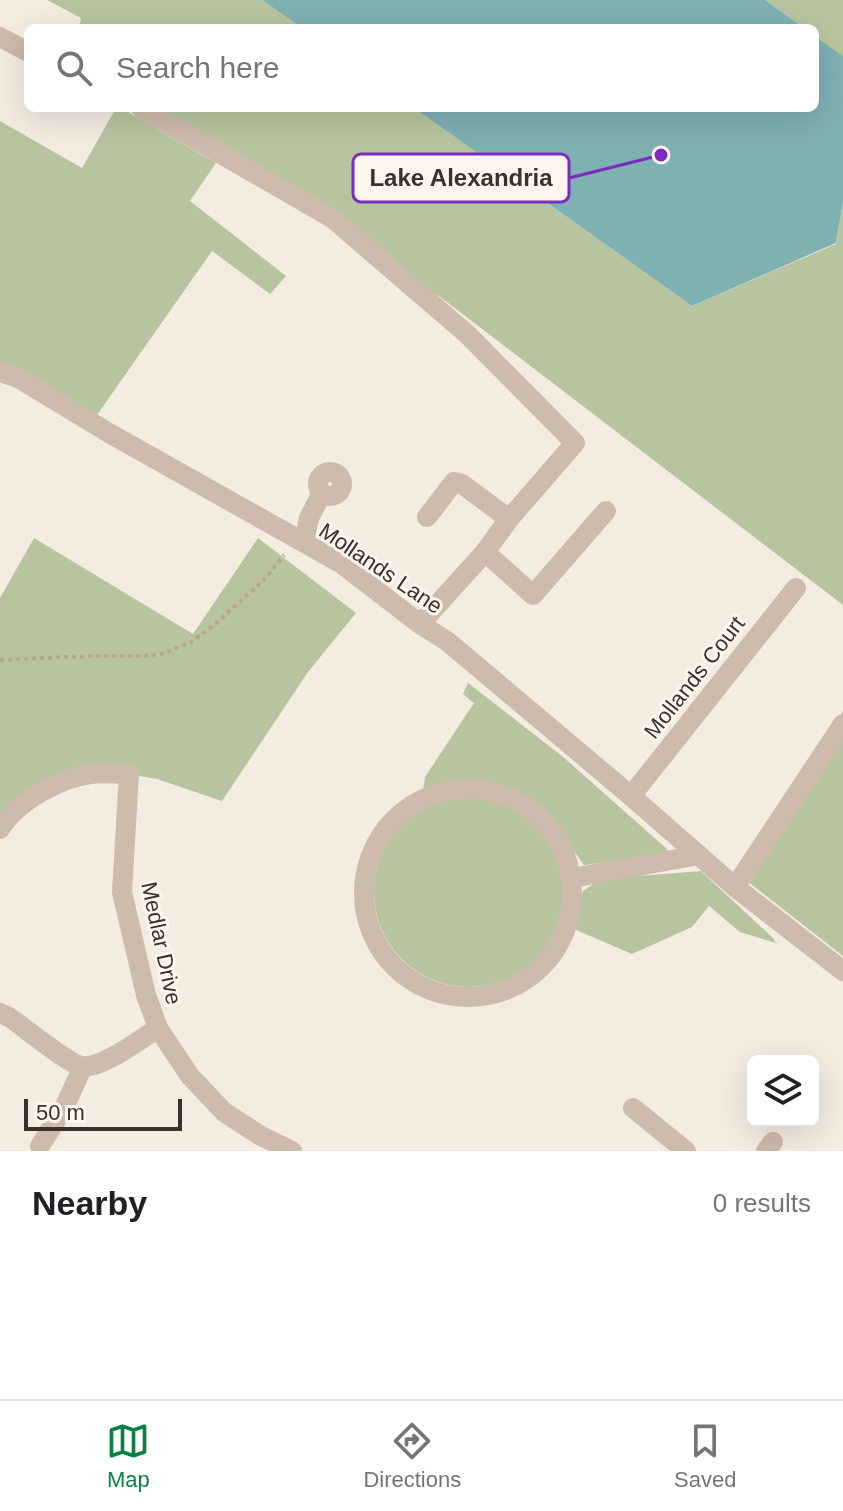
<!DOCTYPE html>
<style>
:root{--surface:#fff;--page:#f2f2f2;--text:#202124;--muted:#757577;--line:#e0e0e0;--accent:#0b8043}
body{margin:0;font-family:Arial,sans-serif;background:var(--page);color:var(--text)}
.controls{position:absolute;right:24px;bottom:24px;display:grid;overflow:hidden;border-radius:12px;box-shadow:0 8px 32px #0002}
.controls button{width:72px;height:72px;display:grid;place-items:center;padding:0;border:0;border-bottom:2px solid var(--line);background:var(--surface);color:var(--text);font:40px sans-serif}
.scale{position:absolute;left:24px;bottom:20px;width:158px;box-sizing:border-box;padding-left:8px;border:4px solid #3b302b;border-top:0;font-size:22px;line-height:28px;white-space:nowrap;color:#3b302b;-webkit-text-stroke:6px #fbf5ee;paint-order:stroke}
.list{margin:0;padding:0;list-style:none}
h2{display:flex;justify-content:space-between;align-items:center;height:104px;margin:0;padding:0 32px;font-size:34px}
h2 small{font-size:26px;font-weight:400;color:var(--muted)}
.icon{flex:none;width:44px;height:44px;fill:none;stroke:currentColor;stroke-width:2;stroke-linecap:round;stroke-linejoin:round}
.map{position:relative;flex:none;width:843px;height:1151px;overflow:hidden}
.search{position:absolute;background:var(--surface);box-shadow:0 8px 32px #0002;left:24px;right:24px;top:24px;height:88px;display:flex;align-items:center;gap:20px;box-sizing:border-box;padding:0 28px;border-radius:12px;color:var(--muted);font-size:30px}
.sheet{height:248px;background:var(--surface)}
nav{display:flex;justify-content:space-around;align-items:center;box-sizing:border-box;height:112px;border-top:2px solid var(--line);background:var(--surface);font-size:22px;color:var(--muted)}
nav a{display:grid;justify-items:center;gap:4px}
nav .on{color:var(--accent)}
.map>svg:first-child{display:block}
</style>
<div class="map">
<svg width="843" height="1151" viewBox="0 0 843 1151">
<rect width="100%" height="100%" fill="#f4ebe1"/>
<path fill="#b8c4a0" d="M 47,0 L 262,0 L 302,28 L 79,28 L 81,18 Z
M 765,0 L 843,0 L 843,56 L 815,36 L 815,28 L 804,28 Z
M 116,108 L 121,108 L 216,163 L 190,201 L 286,276 L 270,294 L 212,251 L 97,415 L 0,364 L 0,121 L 82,168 Z
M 138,108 L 414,108 L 692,306 L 836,244 L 843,202 L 843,605 L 439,296 Z
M 34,538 L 193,634 L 258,538 L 356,613 L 308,672 L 222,801 L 157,779 L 128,774 L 61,783 L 0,823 L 0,598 Z
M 468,683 L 562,756 L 667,849 L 664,855 L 584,865 C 552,820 523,776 460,781 C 448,782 435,788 423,791 L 425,777 L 474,703 L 463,694 Z
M 843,711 L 843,956 L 747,881 Z
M374 892a95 95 0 1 1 190 0a95 95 0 1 1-190 0Z
M 701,871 L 773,938 L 776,943 L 740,932 L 709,906 L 692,927 L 632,954 L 574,929 L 583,891 L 601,879 Z"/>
<path fill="#7fb0b2" d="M 262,0 L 765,0 L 804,28 L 302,28 Z
M 815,36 L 843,56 L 843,202 L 836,243 L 692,306 L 414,108 L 815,108 Z"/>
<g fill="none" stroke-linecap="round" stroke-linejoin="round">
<path stroke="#b9a596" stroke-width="4" stroke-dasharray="4 4" stroke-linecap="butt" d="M 0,660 L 87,656 L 145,656 L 165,653 L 191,642 L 214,625 L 266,578 L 284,555"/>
<path stroke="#cdbbac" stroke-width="20" d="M 0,37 L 28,52
M 141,108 L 332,218 L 467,334 L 575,443 L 509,519 L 485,552 L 420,624
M 0,372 L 18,378 L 109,433 L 342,564 L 420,624 L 447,641 L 631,796 L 735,887 L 843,971
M318 484a12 12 0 1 1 24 0a12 12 0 1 1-24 0Z
M 427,517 L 454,482 L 462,484 L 509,519
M 304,543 L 309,518 L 322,493
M 485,552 L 533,595 L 606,511
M364 893a104 104 0 1 1 208 0a104 104 0 1 1-208 0Z
M 631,796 L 796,588
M 0,829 C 16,802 60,778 90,774 C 103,772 116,774 129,774 L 122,892 L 146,995 L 158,1028 L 190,1076 L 224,1112 L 261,1136 L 292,1151
M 572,878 L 699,855
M 735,887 L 843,724
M 0,1013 L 9,1017 C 24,1027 67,1063 81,1066 C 101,1070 141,1039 158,1028
M 633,1108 L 686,1151
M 40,1146 L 65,1106 L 83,1066
M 766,1151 L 773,1142"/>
</g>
<g text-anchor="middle" stroke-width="6" stroke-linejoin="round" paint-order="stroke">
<g font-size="22" fill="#3b302b" stroke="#fbf5ee">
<text transform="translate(381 568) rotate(34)" y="8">Mollands Lane</text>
<text transform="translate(694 677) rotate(-52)" y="8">Mollands Court</text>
<text transform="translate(162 943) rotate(78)" y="8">Medlar Drive</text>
</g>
</g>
<path fill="none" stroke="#7b2cbf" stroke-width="3" d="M661 155L569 178"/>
<circle fill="#7b2cbf" stroke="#fbf5ee" stroke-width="3" cx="661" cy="155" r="8"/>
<rect fill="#fbf5ee" stroke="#7b2cbf" stroke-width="3" x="353" y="154" width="216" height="48" rx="8"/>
<g font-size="24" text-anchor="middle" font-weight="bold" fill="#3b302b">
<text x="461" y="186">Lake Alexandria</text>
</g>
</svg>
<div class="controls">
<button><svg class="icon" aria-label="layers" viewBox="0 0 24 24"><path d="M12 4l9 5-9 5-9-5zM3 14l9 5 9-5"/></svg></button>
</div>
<div class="scale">50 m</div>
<div class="search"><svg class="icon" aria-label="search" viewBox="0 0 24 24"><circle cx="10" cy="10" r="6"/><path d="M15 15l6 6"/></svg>Search here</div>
</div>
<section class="sheet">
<h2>Nearby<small>0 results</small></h2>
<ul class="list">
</ul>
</section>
<nav>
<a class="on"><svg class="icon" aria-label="map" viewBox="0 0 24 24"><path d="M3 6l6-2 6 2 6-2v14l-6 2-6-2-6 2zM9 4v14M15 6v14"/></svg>Map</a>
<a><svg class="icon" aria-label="directions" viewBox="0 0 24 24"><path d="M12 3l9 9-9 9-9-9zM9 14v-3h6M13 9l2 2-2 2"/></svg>Directions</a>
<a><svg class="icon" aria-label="saved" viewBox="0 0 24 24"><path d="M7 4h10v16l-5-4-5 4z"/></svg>Saved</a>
</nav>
